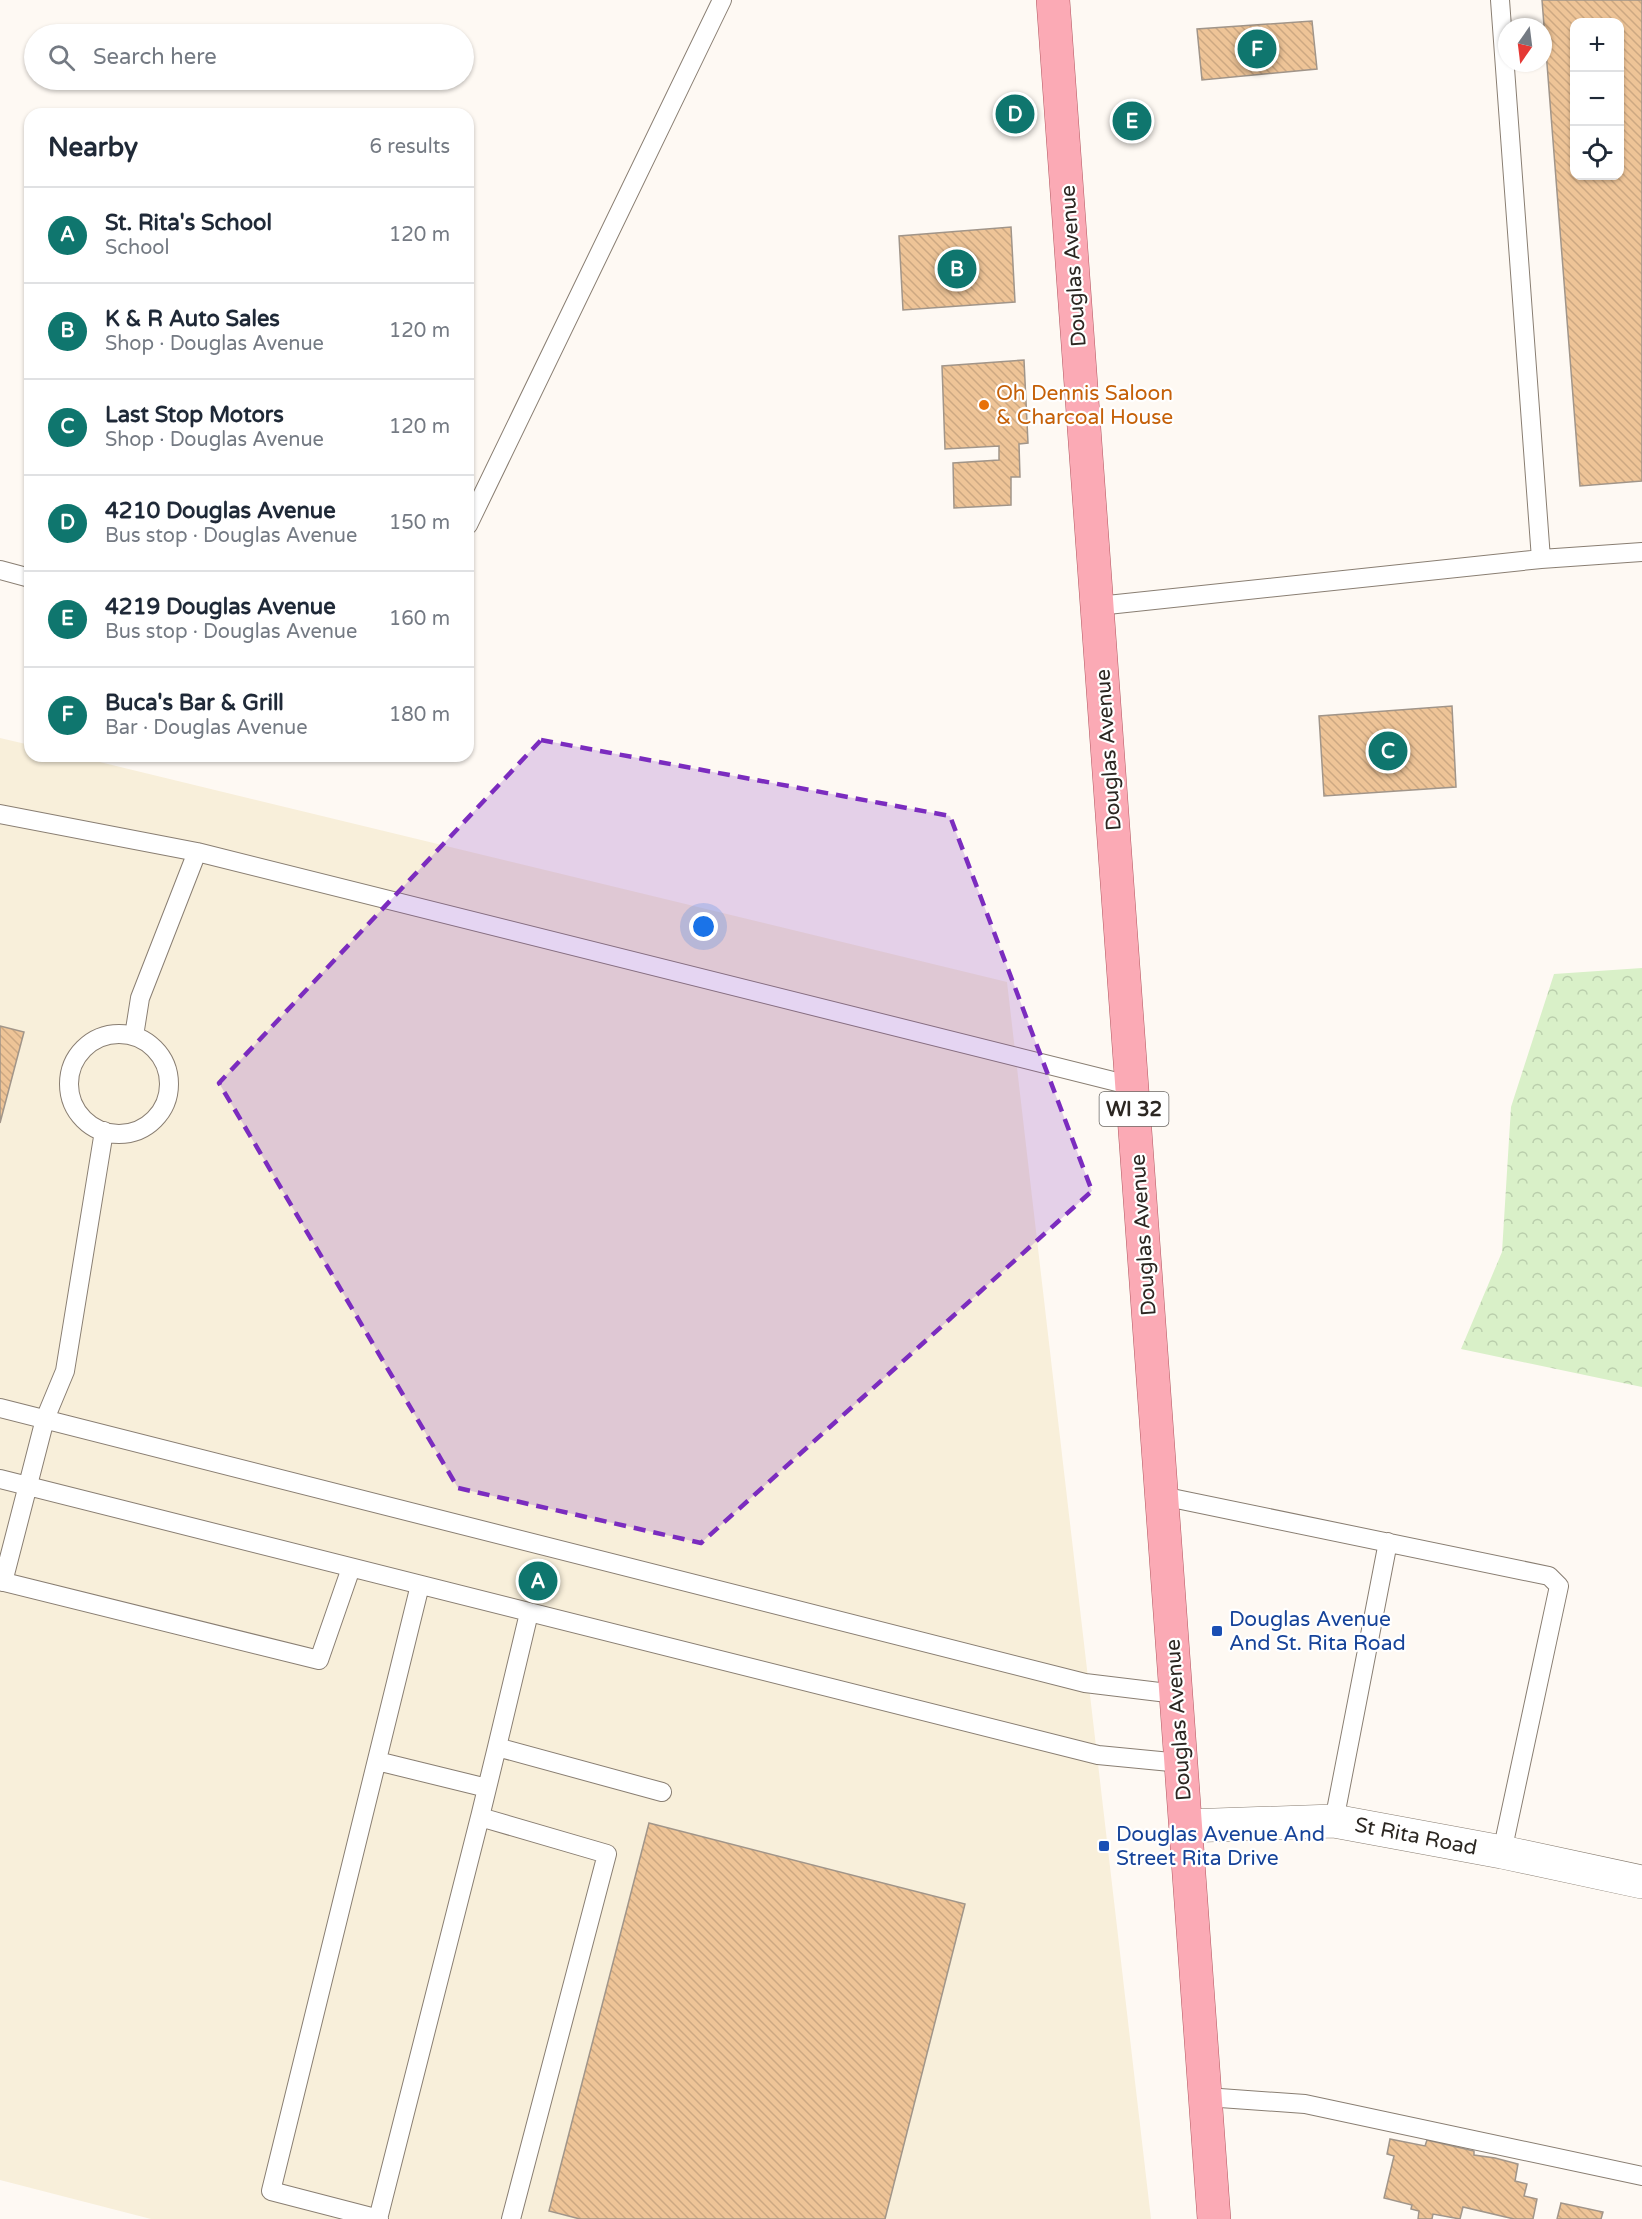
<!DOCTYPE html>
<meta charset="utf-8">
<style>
:root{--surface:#fff;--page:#f6f6f7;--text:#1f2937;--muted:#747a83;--line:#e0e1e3;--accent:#0f766e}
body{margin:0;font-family:"Varela Round",sans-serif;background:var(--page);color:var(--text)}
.controls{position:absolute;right:18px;top:18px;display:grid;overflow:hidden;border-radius:12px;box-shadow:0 2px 4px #0004}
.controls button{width:54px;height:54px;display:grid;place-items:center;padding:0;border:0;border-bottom:2px solid var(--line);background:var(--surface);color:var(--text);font:30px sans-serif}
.compass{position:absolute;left:1498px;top:18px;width:54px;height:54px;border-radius:50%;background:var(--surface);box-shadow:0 2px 4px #0004;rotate:194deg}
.you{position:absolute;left:704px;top:927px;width:21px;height:21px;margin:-15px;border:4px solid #fff;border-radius:50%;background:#1a73e8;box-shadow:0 0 0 9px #1a73e833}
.badge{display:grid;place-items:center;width:39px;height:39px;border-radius:50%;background:var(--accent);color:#fff;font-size:20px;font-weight:700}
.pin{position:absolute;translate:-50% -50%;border:3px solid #fff;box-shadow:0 2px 6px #0006}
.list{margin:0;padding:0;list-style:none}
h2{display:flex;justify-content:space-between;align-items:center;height:78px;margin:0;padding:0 24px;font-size:26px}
h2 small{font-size:20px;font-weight:400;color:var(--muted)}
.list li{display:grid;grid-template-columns:39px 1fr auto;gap:18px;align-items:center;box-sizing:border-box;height:96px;padding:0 24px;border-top:2px solid var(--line)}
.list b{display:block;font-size:22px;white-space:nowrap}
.list p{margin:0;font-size:20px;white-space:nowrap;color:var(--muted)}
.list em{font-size:20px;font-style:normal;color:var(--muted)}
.icon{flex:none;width:33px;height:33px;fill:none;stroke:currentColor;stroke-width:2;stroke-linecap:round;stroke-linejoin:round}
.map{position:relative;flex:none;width:1642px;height:2219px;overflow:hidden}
.search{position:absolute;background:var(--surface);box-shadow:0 2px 4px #0004;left:24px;top:24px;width:450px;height:66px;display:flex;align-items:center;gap:15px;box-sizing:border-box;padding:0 21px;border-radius:33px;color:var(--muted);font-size:22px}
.panel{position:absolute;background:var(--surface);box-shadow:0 2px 4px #0004;left:24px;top:108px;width:450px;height:654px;border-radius:18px}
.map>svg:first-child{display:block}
</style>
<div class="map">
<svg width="1642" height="2219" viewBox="0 0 1642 2219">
<defs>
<pattern id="forest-crowns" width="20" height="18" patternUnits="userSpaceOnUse" patternTransform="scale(1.5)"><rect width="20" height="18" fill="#d9f0c8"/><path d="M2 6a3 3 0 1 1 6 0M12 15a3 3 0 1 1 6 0" fill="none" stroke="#baceac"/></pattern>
<pattern id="building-back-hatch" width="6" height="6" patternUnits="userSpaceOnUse" patternTransform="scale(1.5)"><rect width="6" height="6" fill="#eec497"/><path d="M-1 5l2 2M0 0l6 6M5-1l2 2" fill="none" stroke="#cca882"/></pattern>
</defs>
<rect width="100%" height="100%" fill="#fef9f3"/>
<path fill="#f8efda" d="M 0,738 L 30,745 L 30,756 L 75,756 L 1007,982 L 1151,2219 L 151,2219 L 0,2180 Z"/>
<path fill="url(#forest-crowns)" d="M 1642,968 L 1642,1387 L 1461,1349 L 1502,1252 L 1511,1107 L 1554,974 Z"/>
<path fill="url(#building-back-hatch)" stroke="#a19589" stroke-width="1.5" fill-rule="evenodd" d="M 1542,0 L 1642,0 L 1642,481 L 1580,486 ZM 1574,22 L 1620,22 L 1620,176 L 1574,176 Z
M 1312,21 L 1317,69 L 1202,80 L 1197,29 Z
M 1011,227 L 1015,302 L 903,310 L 899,236 Z
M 1024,360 L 1028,443 L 1019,444 L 1020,477 L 1011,477 L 1011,505 L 954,508 L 953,463 L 999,460 L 999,446 L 945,449 L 942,366 Z
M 1452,706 L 1456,787 L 1324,796 L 1319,716 Z
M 0,1026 L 24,1032 L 0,1123 Z
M 649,1823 L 965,1904 L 885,2219 L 580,2219 L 549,2211 Z
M 1390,2139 L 1425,2146 L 1427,2140 L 1474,2151 L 1474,2155 L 1495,2158 L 1518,2164 L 1515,2181 L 1527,2184 L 1524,2196 L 1537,2199 L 1533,2219 L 1514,2219 L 1463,2207 L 1460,2219 L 1433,2214 L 1432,2219 L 1418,2219 L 1419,2211 L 1411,2209 L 1412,2205 L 1384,2198 L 1394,2156 L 1387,2154 Z
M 1561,2203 L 1603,2212 L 1601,2219 L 1557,2219 Z"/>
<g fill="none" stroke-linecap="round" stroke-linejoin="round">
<g stroke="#897e72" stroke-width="20">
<path id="lane" d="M 468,525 L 722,0
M 1541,559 L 1642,552
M 0,570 L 30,578
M 1098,606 L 1541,559 L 1500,0
M 0,814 L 197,852 L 1133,1086
M69 1084a50 50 0 1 1 100 0a50 50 0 1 1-100 0Z
M 134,1036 L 140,998 L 197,852
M 0,1408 L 1085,1683 L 1176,1694
M 0,1479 L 1098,1755 L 1181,1763
M 1162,1496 L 1549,1576 L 1559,1586 L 1502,1852
M 0,1581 L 319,1660 L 351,1568
M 3,1582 L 45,1419 L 65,1371 L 104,1131
M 497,1747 L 529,1613
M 377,1761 L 487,1788
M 1334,1821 L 1388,1542
M 1206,2097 L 1305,2104 L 1642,2176
M 378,2219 L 480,1817
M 379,2219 L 271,2191 L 420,1585
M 511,2219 L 607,1854 L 480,1817 L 497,1747 L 662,1792"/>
</g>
<g stroke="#897e72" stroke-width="34">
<path id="street" d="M 1186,1826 L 1334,1821 L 1502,1852 L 1642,1882"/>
</g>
<g stroke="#b15861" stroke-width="34">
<path id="primary" d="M 1053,0 L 1214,2219"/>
</g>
<use href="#lane" stroke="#fff" stroke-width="18"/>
<use href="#street" stroke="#fff" stroke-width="33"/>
<use href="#primary" stroke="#fbaab5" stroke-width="33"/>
</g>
<path fill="#7b2cbf" fill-opacity="0.2" stroke="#7b2cbf" stroke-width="4.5" stroke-dasharray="12 8" stroke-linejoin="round" d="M 541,740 L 950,816 L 1092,1191 L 701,1543 L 458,1488 L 219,1083 Z"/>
<circle fill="#e8710a" stroke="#fff" stroke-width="2" cx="984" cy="405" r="6"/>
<g fill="#1a4fb4" stroke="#fff" stroke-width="2">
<rect x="1211" y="1625" width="12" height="12" rx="3"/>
<rect x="1098" y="1840" width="12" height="12" rx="3"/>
</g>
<g text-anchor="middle" stroke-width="4.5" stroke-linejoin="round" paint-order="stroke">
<rect fill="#fff" stroke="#6b6864" stroke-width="1.5" x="1099.5" y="1092" width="69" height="34" rx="4.5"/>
<g font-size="20" font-weight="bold" fill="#2c2722">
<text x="1134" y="1116">WI 32</text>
</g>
<g font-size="21" fill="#2c2722" stroke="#fff">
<text transform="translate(1073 266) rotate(-94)" y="7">Douglas Avenue</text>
<text transform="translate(1108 750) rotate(-94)" y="7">Douglas Avenue</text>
<text transform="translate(1143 1235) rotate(-94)" y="7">Douglas Avenue</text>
<text transform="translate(1178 1720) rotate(-94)" y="7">Douglas Avenue</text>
<text transform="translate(1416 1836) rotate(11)" y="7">St Rita Road</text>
</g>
<g font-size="21" fill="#c56008" stroke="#fff" text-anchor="start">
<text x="996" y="400">Oh Dennis Saloon<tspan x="996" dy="24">&amp; Charcoal House</tspan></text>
</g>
<g font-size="21" fill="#164399" stroke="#fff" text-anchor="start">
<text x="1229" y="1626">Douglas Avenue<tspan x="1229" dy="24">And St. Rita Road</tspan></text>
<text x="1116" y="1841">Douglas Avenue And<tspan x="1116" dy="24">Street Rita Drive</tspan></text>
</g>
</g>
</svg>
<div class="controls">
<button>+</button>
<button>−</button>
<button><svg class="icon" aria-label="locate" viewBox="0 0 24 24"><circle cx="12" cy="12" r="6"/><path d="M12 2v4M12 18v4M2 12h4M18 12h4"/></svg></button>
</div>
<svg class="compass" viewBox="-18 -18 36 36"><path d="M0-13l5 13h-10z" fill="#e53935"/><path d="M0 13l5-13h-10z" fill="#747a83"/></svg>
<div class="you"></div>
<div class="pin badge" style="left:538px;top:1581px">A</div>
<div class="pin badge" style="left:957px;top:269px">B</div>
<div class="pin badge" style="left:1388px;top:751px">C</div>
<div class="pin badge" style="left:1015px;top:114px">D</div>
<div class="pin badge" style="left:1132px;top:121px">E</div>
<div class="pin badge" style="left:1257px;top:49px">F</div>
<div class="search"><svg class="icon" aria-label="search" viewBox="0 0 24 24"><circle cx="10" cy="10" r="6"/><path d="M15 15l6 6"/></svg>Search here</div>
<section class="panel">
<h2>Nearby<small>6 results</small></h2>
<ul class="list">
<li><span class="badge">A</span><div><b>St. Rita's School</b><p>School</p></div><em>120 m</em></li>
<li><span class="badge">B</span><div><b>K &amp; R Auto Sales</b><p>Shop · Douglas Avenue</p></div><em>120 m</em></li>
<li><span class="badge">C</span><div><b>Last Stop Motors</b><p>Shop · Douglas Avenue</p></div><em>120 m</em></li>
<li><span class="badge">D</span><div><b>4210 Douglas Avenue</b><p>Bus stop · Douglas Avenue</p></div><em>150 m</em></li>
<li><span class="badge">E</span><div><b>4219 Douglas Avenue</b><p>Bus stop · Douglas Avenue</p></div><em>160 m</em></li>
<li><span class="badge">F</span><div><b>Buca's Bar &amp; Grill</b><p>Bar · Douglas Avenue</p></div><em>180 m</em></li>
</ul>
</section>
</div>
